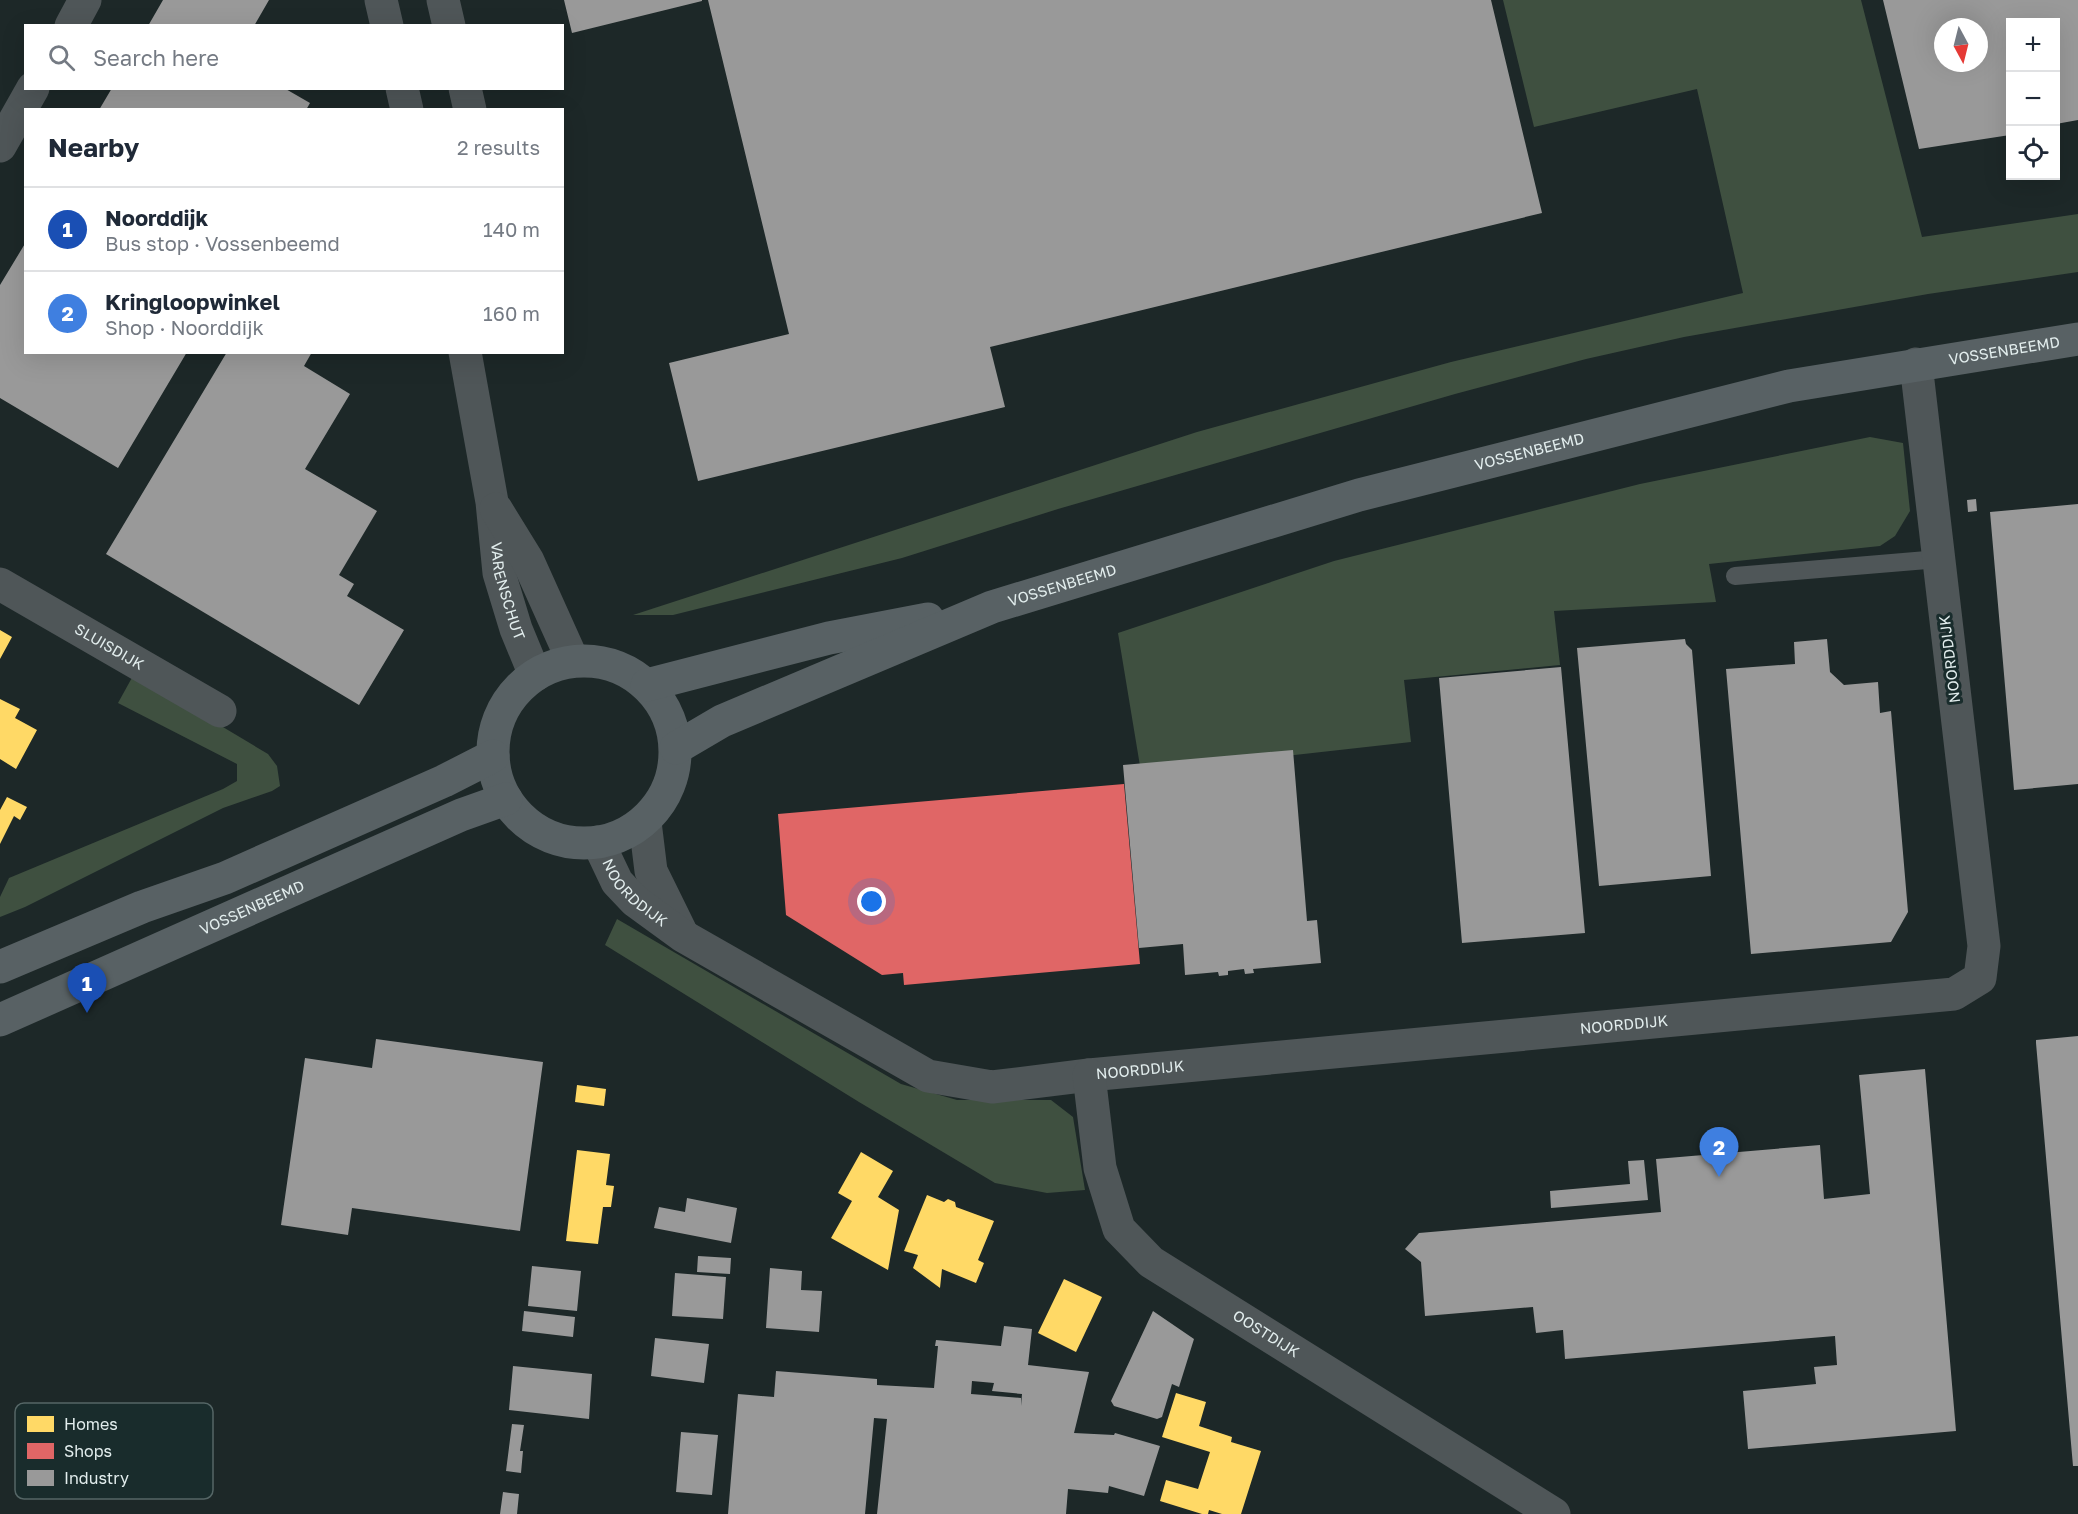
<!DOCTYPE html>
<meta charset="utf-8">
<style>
:root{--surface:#fff;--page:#f6f6f7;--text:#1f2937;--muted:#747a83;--line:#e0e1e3;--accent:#58626a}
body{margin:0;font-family:"Golos Text",sans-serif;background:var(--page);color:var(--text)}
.controls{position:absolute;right:18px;top:18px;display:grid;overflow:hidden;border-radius:0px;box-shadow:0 6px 24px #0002}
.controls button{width:54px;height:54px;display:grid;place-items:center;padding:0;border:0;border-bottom:2px solid var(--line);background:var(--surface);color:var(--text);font:30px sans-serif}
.compass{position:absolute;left:1934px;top:18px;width:54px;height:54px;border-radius:50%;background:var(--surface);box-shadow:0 6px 24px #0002;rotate:173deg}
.you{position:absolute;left:872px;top:902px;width:21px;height:21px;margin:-15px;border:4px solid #fff;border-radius:50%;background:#1a73e8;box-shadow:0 0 0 9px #1a73e833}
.badge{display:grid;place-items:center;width:39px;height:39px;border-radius:50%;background:var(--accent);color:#fff;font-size:20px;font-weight:700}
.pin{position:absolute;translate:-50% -50px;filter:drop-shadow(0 2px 3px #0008)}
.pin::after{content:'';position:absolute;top:32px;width:21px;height:18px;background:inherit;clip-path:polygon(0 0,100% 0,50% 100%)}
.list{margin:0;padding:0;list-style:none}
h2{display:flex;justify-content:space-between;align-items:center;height:78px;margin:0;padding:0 24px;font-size:26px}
h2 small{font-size:20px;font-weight:400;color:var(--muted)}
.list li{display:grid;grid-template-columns:39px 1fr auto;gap:18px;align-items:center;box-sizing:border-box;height:84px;padding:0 24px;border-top:2px solid var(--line)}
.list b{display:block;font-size:22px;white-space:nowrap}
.list p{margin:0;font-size:20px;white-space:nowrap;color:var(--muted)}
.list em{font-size:20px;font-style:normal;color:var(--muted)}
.icon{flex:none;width:33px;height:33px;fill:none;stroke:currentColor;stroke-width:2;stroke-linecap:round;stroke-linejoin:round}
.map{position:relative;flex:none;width:2078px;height:1514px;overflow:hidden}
.search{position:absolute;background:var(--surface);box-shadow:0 6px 24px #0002;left:24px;top:24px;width:540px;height:66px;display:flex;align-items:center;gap:15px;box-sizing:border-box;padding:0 21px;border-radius:0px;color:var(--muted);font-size:22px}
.panel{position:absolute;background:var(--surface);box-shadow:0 6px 24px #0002;left:24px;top:108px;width:540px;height:246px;border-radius:0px}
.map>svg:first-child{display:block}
</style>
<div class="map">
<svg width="2078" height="1514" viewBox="0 0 2078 1514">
<rect width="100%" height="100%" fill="#1d2828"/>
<path fill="#3f5040" d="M 1503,0 L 1861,0 L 1922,237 L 2078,214 L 2078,272 L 1928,294 L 1684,337 L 1586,359 L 1455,394 L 1058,509 L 902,558 L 673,615 L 633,615 L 1197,432 L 1451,362 L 1743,293 L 1697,89 L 1534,127 Z
M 1870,437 L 1903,443 L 1910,511 L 1895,536 L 1880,546 L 1709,564 L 1716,602 L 1554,611 L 1560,665 L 1404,680 L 1411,742 L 1141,772 L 1118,633 L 1334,561 L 1640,484 Z
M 134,674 L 268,754 L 277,766 L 280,786 L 272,791 L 223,808 L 25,907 L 0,917 L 0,897 L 9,878 L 223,789 L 237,781 L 237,764 L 118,703 Z
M 617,919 L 901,1084 L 957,1100 L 1051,1100 L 1073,1117 L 1085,1190 L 1047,1193 L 995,1183 L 859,1102 L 605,945 Z"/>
<path fill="#ffd966" d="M 0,630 L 12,637 L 0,659 Z
M 0,699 L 20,709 L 15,718 L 37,730 L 16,769 L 0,759 Z
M 7,797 L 27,807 L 20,820 L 14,816 L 0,844 L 0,810 Z
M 577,1085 L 606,1089 L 604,1106 L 575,1102 Z
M 577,1150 L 610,1154 L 606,1185 L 614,1186 L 611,1207 L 603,1207 L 598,1244 L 566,1241 Z
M 861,1152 L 893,1171 L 878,1197 L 899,1210 L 888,1270 L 831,1238 L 852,1201 L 838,1193 Z
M 927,1195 L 944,1202 L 948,1199 L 955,1202 L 956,1207 L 994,1221 L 978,1260 L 984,1263 L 976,1283 L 942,1269 L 940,1288 L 913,1268 L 918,1255 L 904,1251 Z
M 1064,1279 L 1102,1297 L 1076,1352 L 1038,1333 Z
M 1176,1393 L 1206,1402 L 1199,1426 L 1232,1437 L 1231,1442 L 1261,1451 L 1241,1514 L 1222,1514 L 1209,1510 L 1208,1514 L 1202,1514 L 1160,1501 L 1166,1480 L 1198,1489 L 1210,1452 L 1162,1437 Z"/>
<path fill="#e06666" d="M 1124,784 L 1140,964 L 904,985 L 903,973 L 882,975 L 786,915 L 778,814 Z"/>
<path fill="#999" fill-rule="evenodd" d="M 163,0 L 269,0 L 254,26 L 148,26 Z
M 564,0 L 702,0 L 702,1 L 572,33 Z
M 708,0 L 1491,0 L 1542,213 L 990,347 L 1005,407 L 698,481 L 669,363 L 789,334 Z
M 1883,0 L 2078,0 L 2078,120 L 2056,124 L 2056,22 L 2010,22 L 2010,135 L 1919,149 ZM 1943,27 L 1979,27 L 1979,63 L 1943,63 Z
M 112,88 L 284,88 L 310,103 L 306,110 L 99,110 Z
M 26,242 L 26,352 L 187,352 L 118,468 L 0,398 L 0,285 Z
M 227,352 L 312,352 L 304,366 L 350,394 L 305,469 L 377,511 L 339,575 L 354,584 L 347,596 L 404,630 L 359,705 L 106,554 Z
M 1976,499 L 1977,511 L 1968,512 L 1967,500 Z
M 2078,504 L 2078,784 L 2014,790 L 1990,512 Z
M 1685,639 L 1686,644 L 1692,650 L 1711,876 L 1599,886 L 1577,648 Z
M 1827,639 L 1830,672 L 1844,685 L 1878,682 L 1880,713 L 1891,711 L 1908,912 L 1891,942 L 1751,954 L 1726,669 L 1795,664 L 1794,642 Z
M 1561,667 L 1585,933 L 1462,943 L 1439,678 Z
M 1293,750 L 1307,921 L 1317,920 L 1321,963 L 1253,969 L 1254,973 L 1245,974 L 1244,969 L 1228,971 L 1228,975 L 1219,976 L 1218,972 L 1185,975 L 1183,944 L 1139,948 L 1123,765 Z
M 2078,1036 L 2078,1466 L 2073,1466 L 2036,1043 L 2036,1040 Z
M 376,1039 L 543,1062 L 520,1231 L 352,1208 L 348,1235 L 281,1225 L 305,1058 L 372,1068 Z
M 1925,1069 L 1956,1431 L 1748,1449 L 1743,1391 L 1816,1384 L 1814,1367 L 1837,1365 L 1835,1336 L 1565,1359 L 1563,1330 L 1536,1333 L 1533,1307 L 1425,1316 L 1421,1262 L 1405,1249 L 1419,1233 L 1661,1212 L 1656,1159 L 1820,1145 L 1824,1199 L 1870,1194 L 1859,1075 Z
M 1644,1160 L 1648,1200 L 1551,1208 L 1550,1191 L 1630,1184 L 1628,1161 Z
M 687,1198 L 737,1208 L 731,1243 L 654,1228 L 659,1207 L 685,1212 Z
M 698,1256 L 731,1258 L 730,1274 L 697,1272 Z
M 532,1266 L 581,1271 L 577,1311 L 528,1306 Z
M 770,1268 L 802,1271 L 801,1290 L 822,1291 L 819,1332 L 766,1328 Z
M 675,1273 L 726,1277 L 723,1319 L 672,1316 Z
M 524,1311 L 575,1317 L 573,1337 L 522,1331 Z
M 1153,1311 L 1194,1339 L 1179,1387 L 1172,1384 L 1162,1417 L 1157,1419 L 1114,1406 L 1111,1401 Z
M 1004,1326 L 1032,1329 L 1028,1365 L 1089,1372 L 1074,1433 L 1114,1435 L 1115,1433 L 1160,1446 L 1144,1496 L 1109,1486 L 1108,1493 L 1068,1489 L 1066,1514 L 877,1514 L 887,1419 L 874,1418 L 865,1514 L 728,1514 L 738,1394 L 774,1397 L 776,1371 L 877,1379 L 877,1385 L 934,1388 L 938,1346 L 935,1346 L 936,1340 L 1001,1346 ZM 972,1381 L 994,1383 L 992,1391 L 1022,1394 L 1021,1406 L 1021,1398 L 971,1394 Z
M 655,1338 L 709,1344 L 704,1383 L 651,1376 Z
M 513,1366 L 592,1374 L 589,1419 L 509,1410 Z
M 512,1424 L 524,1425 L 520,1451 L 523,1451 L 521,1473 L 506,1471 Z
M 681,1432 L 718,1435 L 712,1495 L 676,1492 Z
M 503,1492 L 519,1494 L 517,1514 L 500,1514 Z"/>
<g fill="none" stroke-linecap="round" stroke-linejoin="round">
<path stroke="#4f5658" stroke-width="18" d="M 1735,576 L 1939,559"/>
<g stroke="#4f5658" stroke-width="33">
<path d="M 443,0 L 449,26"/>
<path d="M 71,26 L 85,0"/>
<path d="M 465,88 L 470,110"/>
<path d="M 0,146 L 33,88"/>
<path id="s1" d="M 0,584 L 220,711"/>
<path d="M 645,822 L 651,871 L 681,932"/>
<path id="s2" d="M 598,842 L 617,882 L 635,901 L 683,936 L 928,1076 L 992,1087 L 1089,1075 L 1954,994 L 1980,978 L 1984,946 L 1916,364"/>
<path id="s3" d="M 1089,1075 L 1100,1168 L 1119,1229 L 1151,1262 L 1554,1514"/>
</g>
<g stroke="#4f5658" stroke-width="33">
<path d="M 381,0 L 387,26"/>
<path d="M 402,88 L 407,110"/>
<path id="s4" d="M 465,352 L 492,502 L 499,573 L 516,629 L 535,675"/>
<path d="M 496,509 L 528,561 L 573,661"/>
</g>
<g stroke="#586164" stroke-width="33">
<circle cx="584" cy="752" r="91"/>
<path d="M 647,685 L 829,638 L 928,619"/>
<path id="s5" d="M 676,748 L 722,721 L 992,607 L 1359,495 L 1789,386 L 2078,339"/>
<path d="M 0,967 L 142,907 L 225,878 L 444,781 L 493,756"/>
<path id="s6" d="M 0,1020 L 461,815 L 506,799"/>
</g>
</g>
<g text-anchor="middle" stroke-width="6" stroke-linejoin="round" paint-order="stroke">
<g font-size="15" fill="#e2eded" stroke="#192c2c">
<text dy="5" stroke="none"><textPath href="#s5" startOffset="1392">VOSSENBEEMD</textPath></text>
<text dy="5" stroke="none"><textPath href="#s5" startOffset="906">VOSSENBEEMD</textPath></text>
<text dy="5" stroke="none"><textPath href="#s5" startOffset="420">VOSSENBEEMD</textPath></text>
<text dy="5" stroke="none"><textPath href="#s4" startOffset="243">VARENSCHUT</textPath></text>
<text dy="5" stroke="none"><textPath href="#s1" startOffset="126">SLUISDIJK</textPath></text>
<text transform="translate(1950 659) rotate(-97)" y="5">NOORDDIJK</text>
<text dy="5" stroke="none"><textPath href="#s2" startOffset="64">NOORDDIJK</textPath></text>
<text dy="5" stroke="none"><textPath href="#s6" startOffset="276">VOSSENBEEMD</textPath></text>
<text dy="5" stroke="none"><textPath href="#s2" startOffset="1112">NOORDDIJK</textPath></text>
<text dy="5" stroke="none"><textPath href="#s2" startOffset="626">NOORDDIJK</textPath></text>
<text dy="5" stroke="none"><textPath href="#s3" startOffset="339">OOSTDIJK</textPath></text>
</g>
</g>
<rect x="15" y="1403" width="198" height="96" rx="9" fill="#192c2c" stroke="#566" stroke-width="1.5"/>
<rect x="27" y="1416" width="27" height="16" fill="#ffd966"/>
<rect x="27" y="1443" width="27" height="16" fill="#e06666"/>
<rect x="27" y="1470" width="27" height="16" fill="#999"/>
<g font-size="16" fill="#e2eded">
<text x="64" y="1430">Homes</text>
<text x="64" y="1457">Shops</text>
<text x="64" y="1484">Industry</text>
</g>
</svg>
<div class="controls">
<button>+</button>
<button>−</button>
<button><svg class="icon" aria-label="locate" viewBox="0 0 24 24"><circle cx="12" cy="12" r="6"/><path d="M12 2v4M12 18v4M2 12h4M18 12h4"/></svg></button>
</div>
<svg class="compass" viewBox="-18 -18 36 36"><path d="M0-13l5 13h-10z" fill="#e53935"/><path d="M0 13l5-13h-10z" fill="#747a83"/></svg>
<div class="you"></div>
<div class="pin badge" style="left:87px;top:1013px;background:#1a4fb4">1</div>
<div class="pin badge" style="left:1719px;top:1177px;background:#3f7fe0">2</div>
<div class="search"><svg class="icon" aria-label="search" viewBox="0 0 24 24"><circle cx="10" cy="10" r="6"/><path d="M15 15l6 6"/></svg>Search here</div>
<section class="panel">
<h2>Nearby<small>2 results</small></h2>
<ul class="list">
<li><span class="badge" style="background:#1a4fb4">1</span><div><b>Noorddijk</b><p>Bus stop · Vossenbeemd</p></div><em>140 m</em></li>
<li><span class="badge" style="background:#3f7fe0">2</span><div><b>Kringloopwinkel</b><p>Shop · Noorddijk</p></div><em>160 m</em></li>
</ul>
</section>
</div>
